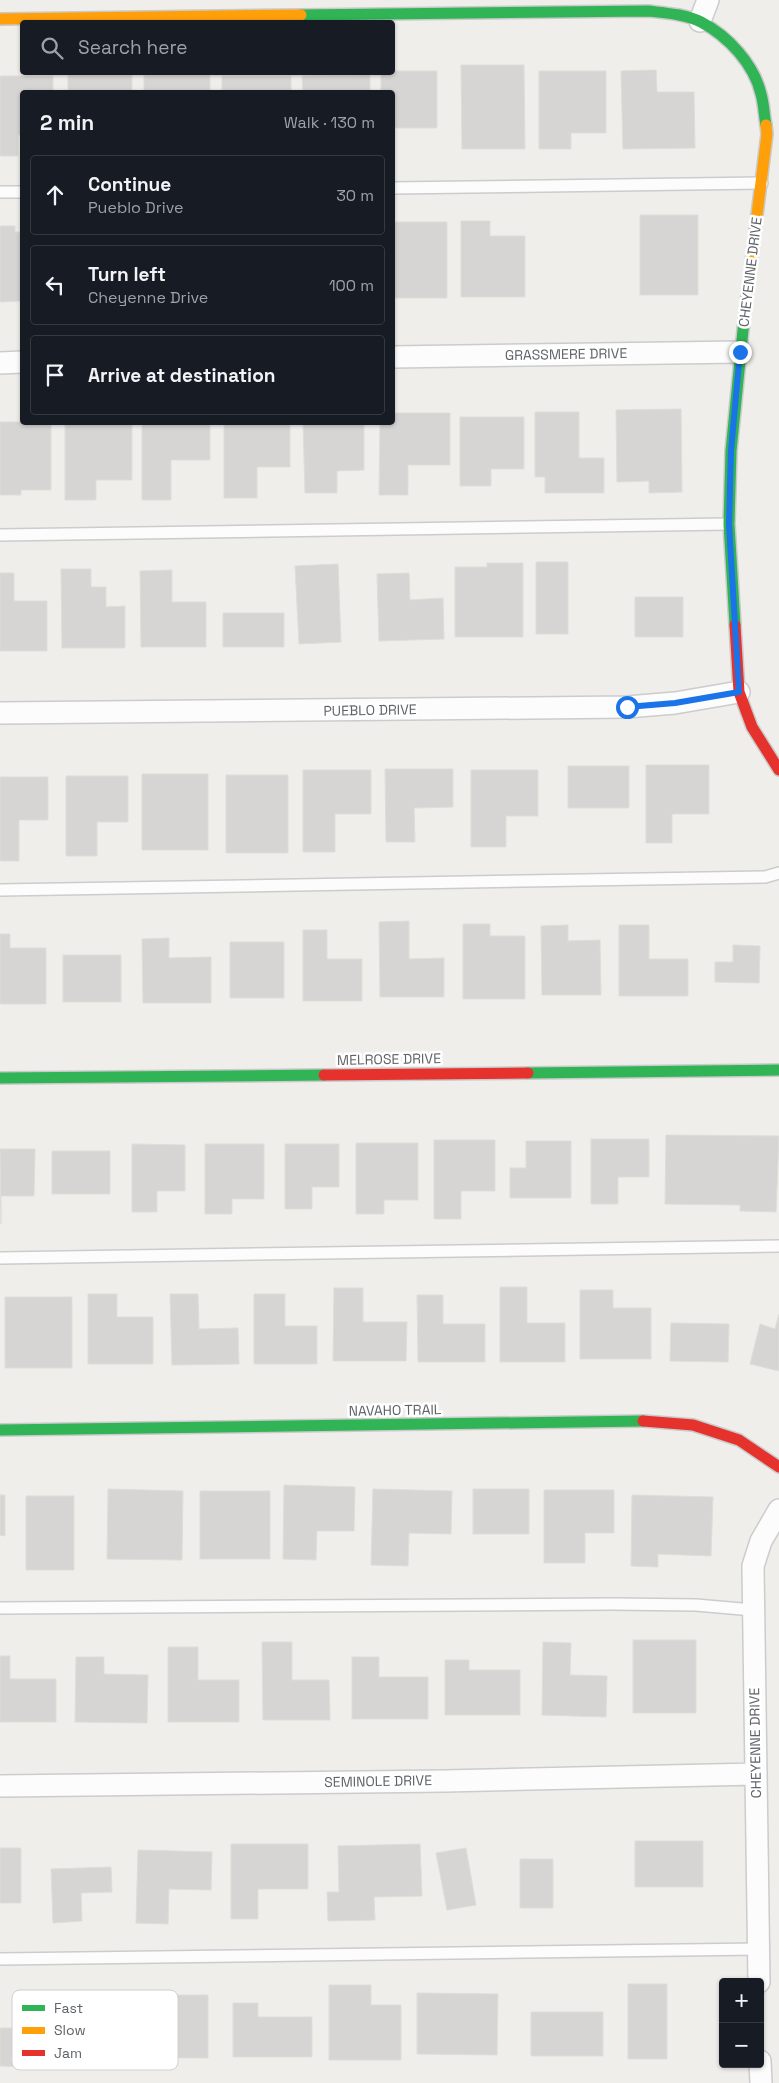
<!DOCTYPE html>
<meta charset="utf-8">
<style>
:root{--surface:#171b24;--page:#242831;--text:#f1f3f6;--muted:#9ea1a6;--line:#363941}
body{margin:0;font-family:"Space Grotesk",sans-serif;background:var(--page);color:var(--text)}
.controls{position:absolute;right:15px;bottom:15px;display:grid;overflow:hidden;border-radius:5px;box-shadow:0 1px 4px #0004}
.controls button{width:45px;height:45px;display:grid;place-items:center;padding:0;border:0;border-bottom:1px solid var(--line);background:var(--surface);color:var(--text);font:25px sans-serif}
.stop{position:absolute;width:15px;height:15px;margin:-11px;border:4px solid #1a73e8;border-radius:50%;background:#fff}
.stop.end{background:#1a73e8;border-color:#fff;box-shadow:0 1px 5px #0008}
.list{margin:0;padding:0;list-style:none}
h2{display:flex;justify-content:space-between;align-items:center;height:65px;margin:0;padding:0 20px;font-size:21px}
h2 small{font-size:16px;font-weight:400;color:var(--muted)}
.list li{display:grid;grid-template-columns:32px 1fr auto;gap:15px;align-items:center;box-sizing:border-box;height:80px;margin:0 10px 10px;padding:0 10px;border:1px solid var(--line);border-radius:5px}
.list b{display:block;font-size:19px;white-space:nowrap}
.list p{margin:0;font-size:16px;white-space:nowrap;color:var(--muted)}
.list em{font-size:16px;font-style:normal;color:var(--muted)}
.icon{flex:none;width:28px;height:28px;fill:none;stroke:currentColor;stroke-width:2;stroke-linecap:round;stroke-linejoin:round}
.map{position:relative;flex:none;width:779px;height:2083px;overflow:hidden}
.search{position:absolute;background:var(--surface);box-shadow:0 1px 4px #0004;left:20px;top:20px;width:375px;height:55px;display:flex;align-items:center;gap:12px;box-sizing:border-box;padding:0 18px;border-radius:5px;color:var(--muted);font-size:19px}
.panel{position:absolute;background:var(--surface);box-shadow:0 1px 4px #0004;left:20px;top:90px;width:375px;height:335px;border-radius:5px}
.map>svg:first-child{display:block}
</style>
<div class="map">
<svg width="779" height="2083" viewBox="0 0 779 2083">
<rect width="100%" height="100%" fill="#efeeea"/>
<path fill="#d6d5d3" stroke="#deddd9" d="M 461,65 L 524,65 L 525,149 L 462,149 Z
M 656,70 L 657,92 L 694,92 L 695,148 L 623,149 L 621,71 Z
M 392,71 L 437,71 L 437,128 L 392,128 L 392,92 L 381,92 L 381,72 Z
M 539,71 L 606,71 L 606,133 L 571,133 L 571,149 L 539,149 Z
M 68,75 L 132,75 L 132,92 L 68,92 Z
M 144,75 L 210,75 L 210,92 L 144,92 Z
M 370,75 L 370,92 L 303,92 L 302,76 Z
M 0,76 L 53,76 L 53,92 L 22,92 L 22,135 L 18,135 L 18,156 L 0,156 Z
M 222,76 L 291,76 L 291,92 L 222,92 Z
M 640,215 L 698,215 L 698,295 L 640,295 Z
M 461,221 L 490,221 L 490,236 L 525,236 L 525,297 L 461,297 Z
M 392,222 L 447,222 L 447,298 L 392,298 Z
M 0,226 L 15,226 L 15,232 L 22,232 L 22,301 L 0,302 Z
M 681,409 L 682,492 L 649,493 L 649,481 L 617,482 L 616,410 Z
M 535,412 L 579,412 L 579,458 L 604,458 L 604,493 L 545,493 L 545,477 L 535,477 Z
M 392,413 L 450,413 L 450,465 L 408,465 L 408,495 L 379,495 L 380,422 L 392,422 Z
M 460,417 L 524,417 L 524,469 L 491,469 L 491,486 L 460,486 Z
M 0,422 L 51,422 L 51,490 L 21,490 L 21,495 L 0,495 Z
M 65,422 L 132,422 L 132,480 L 96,480 L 96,500 L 65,500 Z
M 142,422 L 210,422 L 210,460 L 171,460 L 171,500 L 142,500 Z
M 224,422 L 290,422 L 290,467 L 257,467 L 257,498 L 224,498 Z
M 303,422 L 364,422 L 364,470 L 337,471 L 337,493 L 305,493 Z
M 536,562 L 568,562 L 568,634 L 536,634 Z
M 487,563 L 523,563 L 523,637 L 455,637 L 455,567 L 487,567 Z
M 338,564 L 341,642 L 299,644 L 295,566 Z
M 61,569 L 91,569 L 91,587 L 106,587 L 106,607 L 125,606 L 125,648 L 62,648 Z
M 172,570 L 172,602 L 206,602 L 206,647 L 141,647 L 140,571 Z
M 0,573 L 14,573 L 14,601 L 47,601 L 47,651 L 0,651 Z
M 409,573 L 410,600 L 443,598 L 444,639 L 379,641 L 377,574 Z
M 635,597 L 683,597 L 683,637 L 635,637 Z
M 223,613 L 284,613 L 284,647 L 223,647 Z
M 646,765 L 709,765 L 709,814 L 672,814 L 672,843 L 646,843 Z
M 568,766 L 629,766 L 629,808 L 568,808 Z
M 385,769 L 453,769 L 453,807 L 414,808 L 415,842 L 386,842 Z
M 303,770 L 371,770 L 371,814 L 335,814 L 335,852 L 303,852 Z
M 471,770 L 538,770 L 538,816 L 506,816 L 506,847 L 471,847 Z
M 142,774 L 208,774 L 208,850 L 142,850 Z
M 226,775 L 288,775 L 288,853 L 226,853 Z
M 66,776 L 128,776 L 128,822 L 97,822 L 97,856 L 66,856 Z
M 0,777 L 48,777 L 48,820 L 19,820 L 19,861 L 0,861 Z
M 409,921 L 409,959 L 444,958 L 444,997 L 380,997 L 379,922 Z
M 463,924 L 490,924 L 490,936 L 525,936 L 525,999 L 463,999 Z
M 568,925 L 568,941 L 600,940 L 601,995 L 542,995 L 541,926 Z
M 619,925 L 649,925 L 649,959 L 688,959 L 688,996 L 619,996 Z
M 303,930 L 327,930 L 327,959 L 362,959 L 362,1001 L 303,1001 Z
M 0,934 L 10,934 L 10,948 L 46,948 L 46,1004 L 0,1004 Z
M 169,938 L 169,958 L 211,957 L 211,1003 L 143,1003 L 142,939 Z
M 230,942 L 284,942 L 284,998 L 230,998 Z
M 733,945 L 760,946 L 759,983 L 715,982 L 715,962 L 733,962 Z
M 63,955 L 121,955 L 121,1002 L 63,1002 Z
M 666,1135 L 779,1136 L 776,1212 L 740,1211 L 740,1205 L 665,1204 Z
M 591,1139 L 649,1139 L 649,1177 L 618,1177 L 618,1204 L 591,1204 Z
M 434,1140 L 495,1140 L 495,1191 L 461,1191 L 461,1219 L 434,1219 Z
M 526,1141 L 571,1141 L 571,1198 L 510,1198 L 510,1168 L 526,1168 Z
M 356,1143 L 418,1143 L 418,1200 L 384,1200 L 384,1214 L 356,1214 Z
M 132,1144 L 185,1145 L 185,1191 L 157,1191 L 157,1212 L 132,1212 Z
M 205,1144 L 264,1144 L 264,1199 L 232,1199 L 232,1214 L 205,1214 Z
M 285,1144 L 339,1144 L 339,1187 L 312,1187 L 312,1209 L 285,1209 Z
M 0,1149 L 35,1149 L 34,1196 L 1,1196 L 1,1224 Z
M 52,1151 L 110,1151 L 110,1194 L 52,1194 Z
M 500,1287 L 527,1287 L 527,1323 L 565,1323 L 565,1362 L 500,1362 Z
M 334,1288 L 363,1288 L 363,1322 L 407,1322 L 406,1361 L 333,1361 Z
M 580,1290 L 613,1290 L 613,1308 L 651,1308 L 651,1359 L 580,1359 Z
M 88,1294 L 117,1294 L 117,1317 L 153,1317 L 153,1364 L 88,1364 Z
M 170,1294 L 198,1294 L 199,1329 L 238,1328 L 239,1364 L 172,1365 Z
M 254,1294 L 285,1294 L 285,1326 L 317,1326 L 317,1364 L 254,1364 Z
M 417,1295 L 443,1295 L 443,1324 L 485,1324 L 485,1362 L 418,1362 Z
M 5,1297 L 72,1297 L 72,1368 L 5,1368 Z
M 779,1314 L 779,1371 L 750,1364 L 760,1324 L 775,1329 Z
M 671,1323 L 729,1324 L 728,1362 L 670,1361 Z
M 284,1485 L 355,1487 L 354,1531 L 317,1531 L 316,1560 L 283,1559 Z
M 108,1489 L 183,1491 L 182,1560 L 107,1559 Z
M 373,1489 L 452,1491 L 451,1534 L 409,1533 L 408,1566 L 371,1565 Z
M 473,1489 L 529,1489 L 529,1534 L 473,1534 Z
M 544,1490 L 614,1490 L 614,1533 L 585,1533 L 585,1563 L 544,1563 Z
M 200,1491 L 270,1491 L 270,1559 L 200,1559 Z
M 0,1495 L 5,1495 L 5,1536 L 0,1535 Z
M 632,1495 L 713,1497 L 711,1556 L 658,1554 L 658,1567 L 631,1566 Z
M 26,1496 L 74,1496 L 74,1570 L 26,1570 Z
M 633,1640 L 696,1640 L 696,1713 L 633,1713 Z
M 262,1642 L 292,1642 L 292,1680 L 329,1680 L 330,1720 L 263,1720 Z
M 543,1642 L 571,1643 L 570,1675 L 607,1676 L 606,1717 L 542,1715 Z
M 168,1647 L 198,1647 L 198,1680 L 239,1680 L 239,1722 L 168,1722 Z
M 0,1656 L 10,1656 L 10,1679 L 56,1679 L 56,1722 L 0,1722 Z
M 76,1657 L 104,1657 L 104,1674 L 148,1675 L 147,1723 L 75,1722 Z
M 352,1657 L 379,1657 L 379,1677 L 428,1677 L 428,1719 L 352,1719 Z
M 445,1660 L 469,1660 L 469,1670 L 520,1670 L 520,1715 L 445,1715 Z
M 635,1841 L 703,1841 L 703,1887 L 635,1887 Z
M 231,1844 L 308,1844 L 308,1889 L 258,1889 L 258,1919 L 231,1919 Z
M 420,1844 L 422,1896 L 374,1897 L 375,1920 L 328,1921 L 327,1892 L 339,1892 L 338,1846 Z
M 0,1848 L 21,1848 L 21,1903 L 0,1903 Z
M 466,1848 L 476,1905 L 447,1910 L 436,1853 Z
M 138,1850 L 212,1852 L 211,1890 L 169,1889 L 168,1924 L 136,1923 Z
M 520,1859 L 553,1859 L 553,1908 L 520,1908 Z
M 111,1867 L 112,1892 L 81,1893 L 82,1921 L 53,1923 L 51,1869 Z
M 628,1984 L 667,1984 L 667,2059 L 628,2059 Z
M 329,1985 L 371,1985 L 371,2005 L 401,2005 L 401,2060 L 329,2060 Z
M 417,1993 L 498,1994 L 497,2055 L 417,2054 Z
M 144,1995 L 208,1995 L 208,2058 L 144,2058 Z
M 233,2003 L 258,2003 L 258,2017 L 312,2017 L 312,2057 L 233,2057 Z
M 531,2012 L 603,2012 L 603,2056 L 531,2056 Z
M 0,2028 L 30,2028 L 30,2067 L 0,2066 Z"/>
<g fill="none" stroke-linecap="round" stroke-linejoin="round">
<g stroke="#cbcccc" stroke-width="14">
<path id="lane" d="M 392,188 L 762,183
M 0,192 L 22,192
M 0,535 L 729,524
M 0,890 L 765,877 L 779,873
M 0,1258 L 779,1246
M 0,1608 L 613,1604 L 696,1605 L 753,1610
M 0,1959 L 759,1949"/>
</g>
<g stroke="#cbcccc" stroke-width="24">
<path id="street" d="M 700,21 L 708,0
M 392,357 L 740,352
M 0,363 L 22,362
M 0,713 L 627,707 L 675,703 L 739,692
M 0,1786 L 445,1781 L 756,1774
M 759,1982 L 753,1566 L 761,1541 L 779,1510
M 760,2061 L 761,2083"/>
</g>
<g stroke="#cacacb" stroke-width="14">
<path id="fast" d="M 301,15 L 648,11 C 665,13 685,14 701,22 C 728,36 754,64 761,94 C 764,104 764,115 766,125
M 735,625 L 729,524 L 731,451 L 744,320
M 528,1073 L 779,1070
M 0,1078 L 324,1075
M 0,1430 L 643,1421"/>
</g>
<g stroke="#cacacb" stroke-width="14">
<path id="slow" d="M 0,19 L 301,15
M 744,320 L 767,134 L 766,125"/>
</g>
<g stroke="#cacacb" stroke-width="14">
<path id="jam" d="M 735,625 L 739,692 L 752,727 L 779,770
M 324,1075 L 528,1073
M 643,1421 L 693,1425 L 739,1440 L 779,1467"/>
</g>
<use href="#lane" stroke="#fdfcfc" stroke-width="11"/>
<use href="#street" stroke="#fdfcfc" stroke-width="21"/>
<use href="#fast" stroke="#30b455" stroke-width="11"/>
<use href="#slow" stroke="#ff9f0a" stroke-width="11"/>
<use href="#jam" stroke="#e5322d" stroke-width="11"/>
</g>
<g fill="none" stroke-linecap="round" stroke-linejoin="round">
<path stroke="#1a73e8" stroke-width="6" d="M 627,707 L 675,703 L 739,692 L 729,524 L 731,451 L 740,352"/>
</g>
<g text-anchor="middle" stroke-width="5" stroke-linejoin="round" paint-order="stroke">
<g font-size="14" fill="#5f6368" stroke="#fff">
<text transform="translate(750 272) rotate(-83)" y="5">CHEYENNE DRIVE</text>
<text transform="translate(566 354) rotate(-1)" y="5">GRASSMERE DRIVE</text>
<text transform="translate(370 710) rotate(-1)" y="5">PUEBLO DRIVE</text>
<text transform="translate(389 1059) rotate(-1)" y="5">MELROSE DRIVE</text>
<text transform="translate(395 1410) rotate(-1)" y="5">NAVAHO TRAIL</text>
<text transform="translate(755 1743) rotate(-91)" y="5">CHEYENNE DRIVE</text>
<text transform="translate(378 1781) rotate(-1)" y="5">SEMINOLE DRIVE</text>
</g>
</g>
<rect x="12" y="1990" width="166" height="80" rx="8" fill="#fff" stroke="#cfd0d2" stroke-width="1"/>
<rect x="22" y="2005" width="23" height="6" fill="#30b455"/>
<rect x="22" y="2027" width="23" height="7" fill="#ff9f0a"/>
<rect x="22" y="2050" width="23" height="6" fill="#e5322d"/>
<g font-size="14" fill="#5f6368">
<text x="54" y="2013">Fast</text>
<text x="54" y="2035">Slow</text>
<text x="54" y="2058">Jam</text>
</g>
</svg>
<div class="controls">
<button>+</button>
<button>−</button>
</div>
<div class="stop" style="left:627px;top:707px"></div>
<div class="stop end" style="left:740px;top:352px"></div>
<div class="search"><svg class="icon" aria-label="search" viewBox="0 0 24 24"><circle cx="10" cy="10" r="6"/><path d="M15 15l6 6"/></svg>Search here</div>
<section class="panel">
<h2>2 min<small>Walk · 130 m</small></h2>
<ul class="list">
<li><svg class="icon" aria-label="ahead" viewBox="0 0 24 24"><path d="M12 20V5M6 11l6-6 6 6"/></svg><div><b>Continue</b><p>Pueblo Drive</p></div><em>30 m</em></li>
<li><svg class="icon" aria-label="left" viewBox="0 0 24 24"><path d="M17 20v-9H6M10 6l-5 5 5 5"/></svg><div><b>Turn left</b><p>Cheyenne Drive</p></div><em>100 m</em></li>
<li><svg class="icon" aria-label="arrive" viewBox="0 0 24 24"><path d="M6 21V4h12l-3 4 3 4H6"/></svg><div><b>Arrive at destination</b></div></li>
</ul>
</section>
</div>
